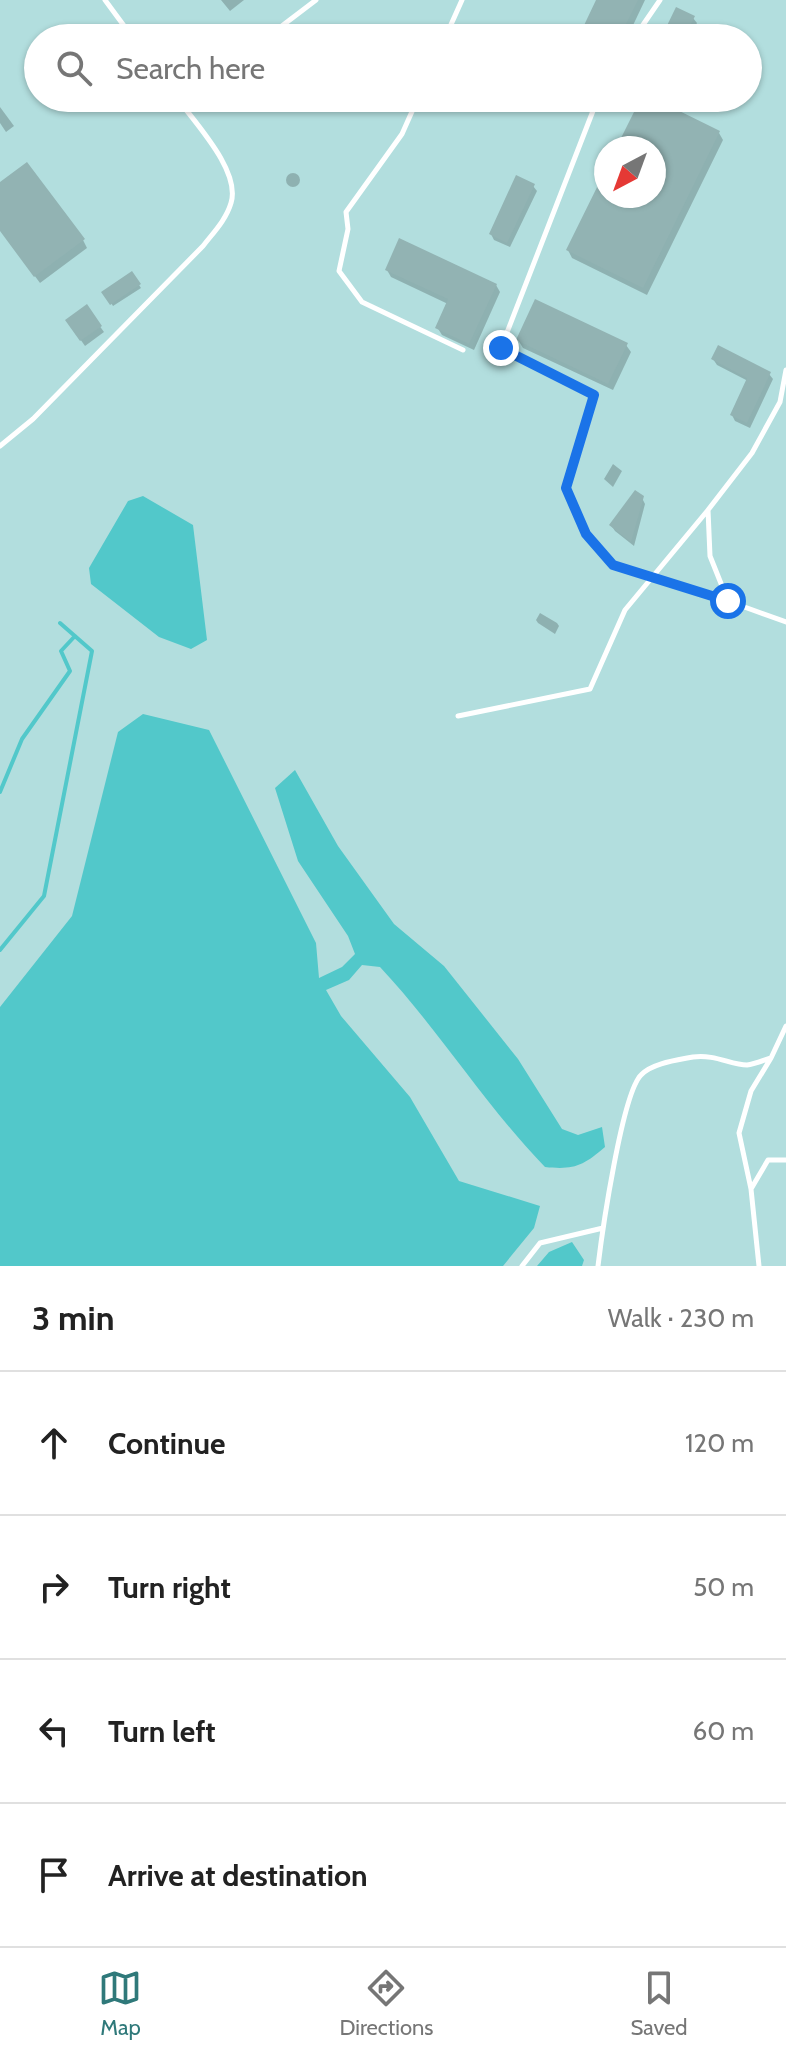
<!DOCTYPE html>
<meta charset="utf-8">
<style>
:root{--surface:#fff;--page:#f6f6f6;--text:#222;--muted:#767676;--line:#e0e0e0;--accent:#2f797a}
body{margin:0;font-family:Cabin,sans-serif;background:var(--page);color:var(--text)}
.compass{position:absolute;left:594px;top:136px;width:72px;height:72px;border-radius:50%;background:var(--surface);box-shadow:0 2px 6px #0004;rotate:221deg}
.stop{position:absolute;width:24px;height:24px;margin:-18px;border:6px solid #1a73e8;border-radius:50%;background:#fff}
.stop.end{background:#1a73e8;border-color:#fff;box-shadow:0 2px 8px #0008}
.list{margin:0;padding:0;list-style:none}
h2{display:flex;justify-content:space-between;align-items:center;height:104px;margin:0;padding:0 32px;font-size:34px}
h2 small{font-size:26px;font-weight:400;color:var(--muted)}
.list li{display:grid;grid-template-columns:52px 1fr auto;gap:24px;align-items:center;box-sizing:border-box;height:144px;padding:0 32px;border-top:2px solid var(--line)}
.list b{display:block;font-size:30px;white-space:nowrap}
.list em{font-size:26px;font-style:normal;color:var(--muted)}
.icon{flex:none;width:44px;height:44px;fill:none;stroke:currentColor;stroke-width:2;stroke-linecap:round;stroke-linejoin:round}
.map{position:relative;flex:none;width:786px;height:1266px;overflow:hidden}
.search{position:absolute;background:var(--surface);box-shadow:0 2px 6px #0004;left:24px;right:24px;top:24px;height:88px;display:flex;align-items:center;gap:20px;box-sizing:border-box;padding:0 28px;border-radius:44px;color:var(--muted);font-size:30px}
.sheet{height:680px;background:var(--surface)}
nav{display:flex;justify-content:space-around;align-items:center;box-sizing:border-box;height:112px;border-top:2px solid var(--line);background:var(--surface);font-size:22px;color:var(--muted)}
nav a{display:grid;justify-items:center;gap:4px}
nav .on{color:var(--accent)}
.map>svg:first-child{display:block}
</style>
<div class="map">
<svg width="786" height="1266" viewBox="0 0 786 1266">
<rect width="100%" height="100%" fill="#c7eaea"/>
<path fill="#b2dede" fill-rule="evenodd" d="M 0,0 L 786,0 L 786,1266 L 0,1266 ZM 38,38 L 748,38 L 748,98 L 38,98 ZM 606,148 L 654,148 L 654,196 L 606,196 Z"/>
<path fill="#52c8ca" d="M 143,496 L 193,525 L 207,640 L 191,649 L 159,637 L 91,584 L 89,568 L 128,501 Z
M 143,714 L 209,730 L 316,943 L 319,978 L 342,967 L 355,954 L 348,936 L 298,861 L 275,788 L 295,770 L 338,846 L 394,924 L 444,966 L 518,1059 L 562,1129 L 578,1135 L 602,1127 L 605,1147 C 583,1166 574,1170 545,1167 C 484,1104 439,1030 380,967 L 362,965 L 349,980 L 326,990 L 341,1016 L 410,1097 L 459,1181 L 540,1206 L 534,1228 L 503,1266 L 0,1266 L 0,1007 L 72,916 L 118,732 Z
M 572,1242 L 584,1260 L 582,1266 L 537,1266 L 549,1252 Z"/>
<path fill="#0003" d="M 221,0 L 244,0 L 230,11 Z
M 598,0 L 645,0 L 627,38 L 580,38 Z
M 693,18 L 697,23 L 689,38 L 664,38 Z
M 643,98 L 649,98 L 719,133 L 723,140 L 647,295 L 572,258 L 568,250 L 606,173 L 606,196 L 654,196 L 654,148 L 618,148 Z
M 0,107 L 14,126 L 6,132 L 0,123 Z
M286 180a7 7 0 1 1 14 0a7 7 0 1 1-14 0Z
M 0,185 L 83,240 L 87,248 L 40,283 L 0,229 Z
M 533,186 L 537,191 L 510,247 L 494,240 L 491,234 Z
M 387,270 L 496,285 L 500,292 L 474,350 L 442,335 L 437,327 L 448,304 L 391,277 Z
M 132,274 L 141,288 L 113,306 L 104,292 Z
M 86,307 L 104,332 L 85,346 L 71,326 Z
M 518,340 L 626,345 L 631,352 L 613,390 L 523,348 Z
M 713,359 L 769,374 L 773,379 L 750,428 L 735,421 L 732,415 L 748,381 L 717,365 Z
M 613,464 L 622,471 L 613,487 L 604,479 Z
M 642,498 L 645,504 L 634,546 L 615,531 L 611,525 Z
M 540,613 L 557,623 L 559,626 L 555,634 L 538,623 L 536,620 Z"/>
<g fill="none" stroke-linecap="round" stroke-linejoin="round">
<path stroke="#52c8ca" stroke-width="4" d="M 0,792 L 22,739 L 70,671 L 61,651 L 75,636
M 0,950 L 44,896 L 92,651 L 60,623"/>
</g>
<path fill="#92b3b3" d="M 596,0 L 638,0 L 619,38 L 578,38 Z
M 676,7 L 695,16 L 684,38 L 661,38 Z
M 641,98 L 653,98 L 720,131 L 643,288 L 566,250 L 606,169 L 606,196 L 654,196 L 654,148 L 616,148 Z
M 27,162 L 85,239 L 34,277 L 0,231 L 0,182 Z
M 516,175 L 535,184 L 507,243 L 489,234 Z
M 399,238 L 497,284 L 469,344 L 435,328 L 448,299 L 385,270 Z
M 132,271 L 141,284 L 110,305 L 101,292 Z
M 535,299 L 628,343 L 608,384 L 516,340 Z
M 87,304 L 102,326 L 80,341 L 65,320 Z
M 718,345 L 771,372 L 747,423 L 730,415 L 747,378 L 711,359 Z
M 635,490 L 644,496 L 631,542 L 609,525 Z"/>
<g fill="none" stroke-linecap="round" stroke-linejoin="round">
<path stroke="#fff" stroke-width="5" d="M 105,0 L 133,38
M 266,38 L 316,0
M 445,38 L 462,0
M 634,38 L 660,0
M 418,98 L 402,134 L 346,212 L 348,229 L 339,271 L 362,302 L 463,350
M 598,98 L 501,348 L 594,395 L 566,488 L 586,534 L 613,565 L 728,601
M 786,370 L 780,402 L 752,453 L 708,510 L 710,556 L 728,601 L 786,622
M 0,446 L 33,419 L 203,246 C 213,233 226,220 231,203 C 241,171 195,123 177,98
M 458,716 L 590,689 L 625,610 L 708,510
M 771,1058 L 786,1026
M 522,1266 L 540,1243 L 603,1228
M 598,1266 C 602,1233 622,1094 641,1075 C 652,1063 678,1060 693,1057 C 715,1054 731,1065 747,1065 C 755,1064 764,1060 771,1058 L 751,1091 L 739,1133 L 751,1189
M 759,1266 L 751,1189 L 768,1160 L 786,1160"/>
</g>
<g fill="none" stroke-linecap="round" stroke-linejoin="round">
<path stroke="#1a73e8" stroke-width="10" d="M 501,348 L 594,395 L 566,488 L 586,534 L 613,565 L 728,601"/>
</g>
</svg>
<svg class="compass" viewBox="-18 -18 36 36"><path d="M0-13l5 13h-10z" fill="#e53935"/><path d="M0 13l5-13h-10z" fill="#767676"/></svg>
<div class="stop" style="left:728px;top:601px"></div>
<div class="stop end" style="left:501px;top:348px"></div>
<div class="search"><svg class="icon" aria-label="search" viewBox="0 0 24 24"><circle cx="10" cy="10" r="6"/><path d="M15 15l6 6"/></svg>Search here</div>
</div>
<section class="sheet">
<h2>3 min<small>Walk · 230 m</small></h2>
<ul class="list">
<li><svg class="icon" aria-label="ahead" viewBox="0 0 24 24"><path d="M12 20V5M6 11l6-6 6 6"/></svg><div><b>Continue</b></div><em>120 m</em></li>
<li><svg class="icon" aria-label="right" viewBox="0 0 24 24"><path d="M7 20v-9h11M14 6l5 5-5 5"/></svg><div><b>Turn right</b></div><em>50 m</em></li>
<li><svg class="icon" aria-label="left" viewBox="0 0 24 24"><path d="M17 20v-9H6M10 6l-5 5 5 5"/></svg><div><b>Turn left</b></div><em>60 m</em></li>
<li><svg class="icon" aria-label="arrive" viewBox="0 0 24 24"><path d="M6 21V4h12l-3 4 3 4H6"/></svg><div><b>Arrive at destination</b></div></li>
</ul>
</section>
<nav>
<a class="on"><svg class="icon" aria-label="map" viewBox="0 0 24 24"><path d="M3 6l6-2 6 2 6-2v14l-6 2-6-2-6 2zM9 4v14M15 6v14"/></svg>Map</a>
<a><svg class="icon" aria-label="directions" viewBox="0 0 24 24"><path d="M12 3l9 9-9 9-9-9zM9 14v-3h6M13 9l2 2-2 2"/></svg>Directions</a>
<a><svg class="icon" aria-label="saved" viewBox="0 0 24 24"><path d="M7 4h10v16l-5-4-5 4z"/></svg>Saved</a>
</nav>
